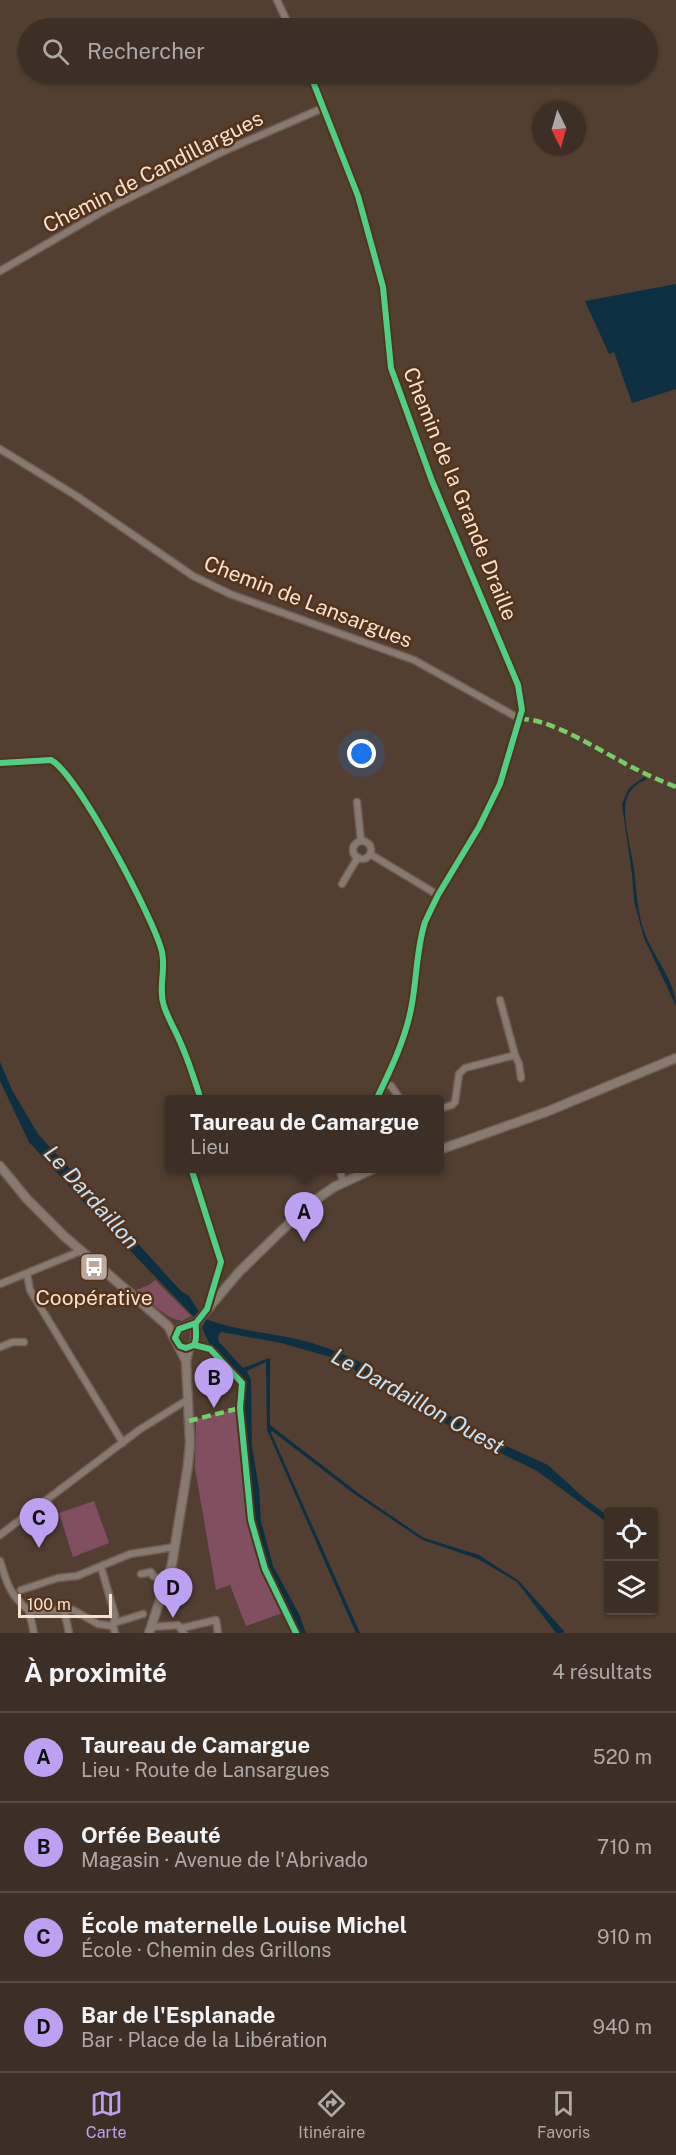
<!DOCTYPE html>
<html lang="fr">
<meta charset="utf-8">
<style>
:root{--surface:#3e2f26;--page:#493b32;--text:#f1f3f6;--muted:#ada9a7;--line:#574a43;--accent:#bca0f2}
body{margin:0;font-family:"Public Sans",sans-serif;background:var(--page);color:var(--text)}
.controls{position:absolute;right:18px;bottom:18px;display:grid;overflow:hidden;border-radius:6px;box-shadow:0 2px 4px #0004}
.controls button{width:54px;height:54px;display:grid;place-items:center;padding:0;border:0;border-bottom:2px solid var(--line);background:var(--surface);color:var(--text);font:30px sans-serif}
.compass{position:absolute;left:532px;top:102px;width:54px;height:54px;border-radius:50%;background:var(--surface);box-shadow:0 2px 4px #0004;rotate:175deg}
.scale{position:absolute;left:18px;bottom:15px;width:94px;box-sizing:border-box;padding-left:6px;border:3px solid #f5e0d2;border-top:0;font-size:16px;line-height:21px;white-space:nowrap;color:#f5e0d2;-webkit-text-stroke:4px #53331a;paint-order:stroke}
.you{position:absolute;left:362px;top:754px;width:21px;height:21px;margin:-15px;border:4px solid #fff;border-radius:50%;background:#1a73e8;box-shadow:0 0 0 9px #1a73e833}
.badge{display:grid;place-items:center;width:39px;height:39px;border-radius:50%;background:var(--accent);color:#111;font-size:20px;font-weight:700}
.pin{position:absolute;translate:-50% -50px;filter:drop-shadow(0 2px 3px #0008)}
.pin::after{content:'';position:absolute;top:32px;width:21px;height:18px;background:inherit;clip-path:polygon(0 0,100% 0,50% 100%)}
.popup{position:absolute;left:165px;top:1095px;width:279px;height:78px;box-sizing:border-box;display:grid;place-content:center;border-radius:6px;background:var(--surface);filter:drop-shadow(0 2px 4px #0005);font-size:20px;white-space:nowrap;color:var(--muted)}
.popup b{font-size:22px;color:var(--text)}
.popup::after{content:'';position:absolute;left:50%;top:100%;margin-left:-12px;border:12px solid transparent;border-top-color:var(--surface)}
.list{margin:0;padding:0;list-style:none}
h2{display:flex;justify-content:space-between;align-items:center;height:78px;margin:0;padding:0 24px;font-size:26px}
h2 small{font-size:20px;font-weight:400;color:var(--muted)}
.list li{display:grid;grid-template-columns:39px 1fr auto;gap:18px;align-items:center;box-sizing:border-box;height:90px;padding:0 24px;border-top:2px solid var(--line)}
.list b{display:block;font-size:22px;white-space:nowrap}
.list p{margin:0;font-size:20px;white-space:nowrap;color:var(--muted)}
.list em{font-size:20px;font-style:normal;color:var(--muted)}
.icon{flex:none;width:33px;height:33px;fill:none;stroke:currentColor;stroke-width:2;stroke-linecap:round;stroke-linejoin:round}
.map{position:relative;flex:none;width:676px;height:1633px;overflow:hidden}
.search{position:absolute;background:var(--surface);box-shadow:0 2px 4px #0004;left:18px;right:18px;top:18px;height:66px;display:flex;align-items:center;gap:15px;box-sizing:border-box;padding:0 21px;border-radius:33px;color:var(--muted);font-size:22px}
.sheet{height:438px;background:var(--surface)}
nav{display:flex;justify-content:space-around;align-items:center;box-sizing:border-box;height:84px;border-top:2px solid var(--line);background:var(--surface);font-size:16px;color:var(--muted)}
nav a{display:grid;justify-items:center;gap:3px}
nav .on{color:var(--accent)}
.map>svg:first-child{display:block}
</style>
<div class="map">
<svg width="676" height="1633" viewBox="0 0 676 1633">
<rect width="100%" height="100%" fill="#523f32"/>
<path fill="#824f60" d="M 155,1280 L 191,1316 L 182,1321 C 162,1317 152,1302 136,1290 L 149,1285 Z
M 240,1408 L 251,1520 L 265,1569 L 285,1612 L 246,1626 L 230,1585 L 216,1590 L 195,1468 L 196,1419 Z
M 94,1501 L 109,1543 L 73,1557 L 59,1513 Z"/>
<path fill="#0c3041" d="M 676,284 L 676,389 L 632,403 L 614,352 L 609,354 L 585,301 Z
M 644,777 L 647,779 C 636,784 629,789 626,801 C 622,817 632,853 634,870 C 637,892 637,913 645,934 C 653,955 676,983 676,1006 L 644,938 L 634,901 L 632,874 L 622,804 L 629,788 Z
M 0,1062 L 12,1090 L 38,1134 L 181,1291 L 189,1296 L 199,1312 L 194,1317 L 88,1207 L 29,1142 L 0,1081 Z
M 206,1319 C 237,1331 269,1332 301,1340 C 321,1345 339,1352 358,1361 L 480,1434 L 548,1465 L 584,1498 L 608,1516 L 608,1523 L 537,1471 L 490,1448 L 413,1406 L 337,1359 L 281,1343 L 221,1332 L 218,1336 L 219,1342 L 243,1368 L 269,1358 L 270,1359 L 270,1425 L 362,1496 L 424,1538 L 479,1555 L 519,1581 L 564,1631 L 563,1633 L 556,1633 L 517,1582 L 478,1559 L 423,1540 L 412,1533 L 353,1493 L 272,1431 L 271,1433 L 280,1453 L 360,1633 L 356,1633 L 267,1430 L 266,1362 L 247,1371 L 251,1380 L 252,1447 L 259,1488 L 261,1521 L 273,1566 L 299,1614 L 306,1633 L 298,1633 L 267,1565 L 257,1531 L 246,1453 L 243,1382 L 210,1345 L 202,1328 Z"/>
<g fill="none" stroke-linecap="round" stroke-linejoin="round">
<g stroke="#6e5e53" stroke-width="9">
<path id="street" d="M 277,0 L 290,28
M 310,74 L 358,196 L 383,287 L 391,368 L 432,481 L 518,685 L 522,710 L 500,784 L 479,827 L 438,895 L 425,922 C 416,950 417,980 411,1009 C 405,1040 390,1071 376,1100
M 0,271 L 107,209 L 224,151 L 323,108
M 0,449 L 75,495 L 193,576 L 230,594 L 414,660 L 520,719
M 357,802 L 361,841
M353 850a9 9 0 1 1 18 0a9 9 0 1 1-18 0Z
M 370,854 L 438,895
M 342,884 L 358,857
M 500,1000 L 515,1055
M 384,1083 L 391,1086 L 401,1100
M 439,1109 L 452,1105 L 455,1102 L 459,1074 L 465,1068 L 515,1055 L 519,1064 L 521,1078
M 342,1168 L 341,1175 L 344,1182
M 27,1274 L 30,1290 L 123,1443
M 0,1284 L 81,1251
M 0,1347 L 13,1342 L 24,1342
M 0,1535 L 139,1430 L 187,1400
M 0,1561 C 8,1586 9,1593 29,1611
M 101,1567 L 115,1615 L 113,1626 L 115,1633
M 141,1574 L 151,1572 L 153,1576 L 159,1579 L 169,1578
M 21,1590 L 58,1578 L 77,1576 L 130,1554 L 175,1547
M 64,1610 L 69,1633
M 29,1611 L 73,1610 L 98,1624 L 113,1626
M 29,1611 L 34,1633
M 114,1623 L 143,1614
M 152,1627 L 178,1625 L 184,1633
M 182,1628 L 216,1620 L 218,1633"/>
</g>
<g stroke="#6e5e53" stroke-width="11">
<path id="secondary" d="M 439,1150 L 546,1112 L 676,1058
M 0,1166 L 27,1199 L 64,1236 L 168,1326 L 186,1361
M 175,1338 L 179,1329 L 196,1323 L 239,1272 L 307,1206 L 334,1187 L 375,1168
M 185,1348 C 200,1346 194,1333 196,1323
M 149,1633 L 172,1564 L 188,1465 L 190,1443 L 186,1361 L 189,1348"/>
</g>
<use href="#street" stroke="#887a70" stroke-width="6"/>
<use href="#secondary" stroke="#887a70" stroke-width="8"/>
<path stroke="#74ce65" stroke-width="4.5" stroke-dasharray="9 4.5" stroke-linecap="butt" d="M 520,719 C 548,718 592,746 617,759 C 636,770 656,779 676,787
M 189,1421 L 240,1408"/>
<g stroke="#53331a" stroke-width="10">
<path id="cycleway" d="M 310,74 L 358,196 L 383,287 L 391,368 L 432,481 L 518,685 L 522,710 L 500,784 L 479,827 L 438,895 L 425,922 C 416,950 417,980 411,1009 C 405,1040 390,1071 376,1100
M 0,763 L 51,760 C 77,773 155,921 162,952 C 166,970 158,989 164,1006 C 168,1019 176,1031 181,1044 C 189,1062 195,1081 201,1100
M 191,1168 L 221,1262 L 207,1309 L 196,1323 L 179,1329 L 175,1338 L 180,1346 L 186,1348 L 194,1345 C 198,1338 195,1331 196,1323
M 194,1345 L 210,1349 L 242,1383 L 240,1408 L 251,1520 L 265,1569 L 296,1633"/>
</g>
<use href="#cycleway" stroke="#4dcf88" stroke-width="6"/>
</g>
<defs>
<g id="bus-square" transform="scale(1.5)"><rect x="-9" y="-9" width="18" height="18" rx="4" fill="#bca89a" stroke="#53331a"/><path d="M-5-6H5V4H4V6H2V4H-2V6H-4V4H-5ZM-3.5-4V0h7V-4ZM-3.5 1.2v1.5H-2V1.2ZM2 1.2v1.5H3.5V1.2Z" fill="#fff"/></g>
</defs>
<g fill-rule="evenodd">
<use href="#bus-square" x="94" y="1267"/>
</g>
<g text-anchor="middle" stroke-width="5" stroke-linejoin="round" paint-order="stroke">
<g font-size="21" fill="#f5e0d2" stroke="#53331a">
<text transform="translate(153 172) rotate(-27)" y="7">Chemin de Candillargues</text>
<text transform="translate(460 494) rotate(68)" y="7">Chemin de la Grande Draille</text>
<text transform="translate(308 602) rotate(21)" y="7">Chemin de Lansargues</text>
</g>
<g font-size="21" fill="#f5e0d2" stroke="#53331a">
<text x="94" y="1305">Coopérative</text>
</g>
<g font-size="22" font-style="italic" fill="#c0e4fc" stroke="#53331a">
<text transform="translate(92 1197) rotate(48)" y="8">Le Dardaillon</text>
<text transform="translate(418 1401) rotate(29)" y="8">Le Dardaillon Ouest</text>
</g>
</g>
</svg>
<div class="controls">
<button><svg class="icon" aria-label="locate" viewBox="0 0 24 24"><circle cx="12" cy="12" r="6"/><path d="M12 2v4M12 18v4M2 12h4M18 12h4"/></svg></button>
<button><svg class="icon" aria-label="layers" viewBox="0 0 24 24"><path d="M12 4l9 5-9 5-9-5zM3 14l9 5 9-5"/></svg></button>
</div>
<svg class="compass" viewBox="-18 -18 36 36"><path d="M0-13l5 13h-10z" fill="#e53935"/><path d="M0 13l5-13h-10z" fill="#ada9a7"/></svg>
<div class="scale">100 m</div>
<div class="you"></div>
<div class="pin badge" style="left:304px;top:1242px">A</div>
<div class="popup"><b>Taureau de Camargue</b>Lieu</div>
<div class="pin badge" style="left:214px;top:1408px">B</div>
<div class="pin badge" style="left:39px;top:1548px">C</div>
<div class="pin badge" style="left:173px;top:1618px">D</div>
<div class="search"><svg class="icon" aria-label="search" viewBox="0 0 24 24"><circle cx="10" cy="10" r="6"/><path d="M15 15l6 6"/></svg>Rechercher</div>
</div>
<section class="sheet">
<h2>À proximité<small>4 résultats</small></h2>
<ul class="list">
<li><span class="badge">A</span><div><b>Taureau de Camargue</b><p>Lieu · Route de Lansargues</p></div><em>520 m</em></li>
<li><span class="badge">B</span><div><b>Orfée Beauté</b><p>Magasin · Avenue de l'Abrivado</p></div><em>710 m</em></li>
<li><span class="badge">C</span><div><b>École maternelle Louise Michel</b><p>École · Chemin des Grillons</p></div><em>910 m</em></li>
<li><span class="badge">D</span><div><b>Bar de l'Esplanade</b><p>Bar · Place de la Libération</p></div><em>940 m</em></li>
</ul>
</section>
<nav>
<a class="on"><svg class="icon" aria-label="map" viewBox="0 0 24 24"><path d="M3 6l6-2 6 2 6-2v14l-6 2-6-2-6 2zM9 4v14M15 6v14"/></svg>Carte</a>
<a><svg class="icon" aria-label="directions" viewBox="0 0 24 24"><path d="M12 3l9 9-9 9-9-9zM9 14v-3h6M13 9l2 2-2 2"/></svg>Itinéraire</a>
<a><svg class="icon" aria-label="saved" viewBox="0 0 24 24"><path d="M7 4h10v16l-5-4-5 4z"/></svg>Favoris</a>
</nav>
